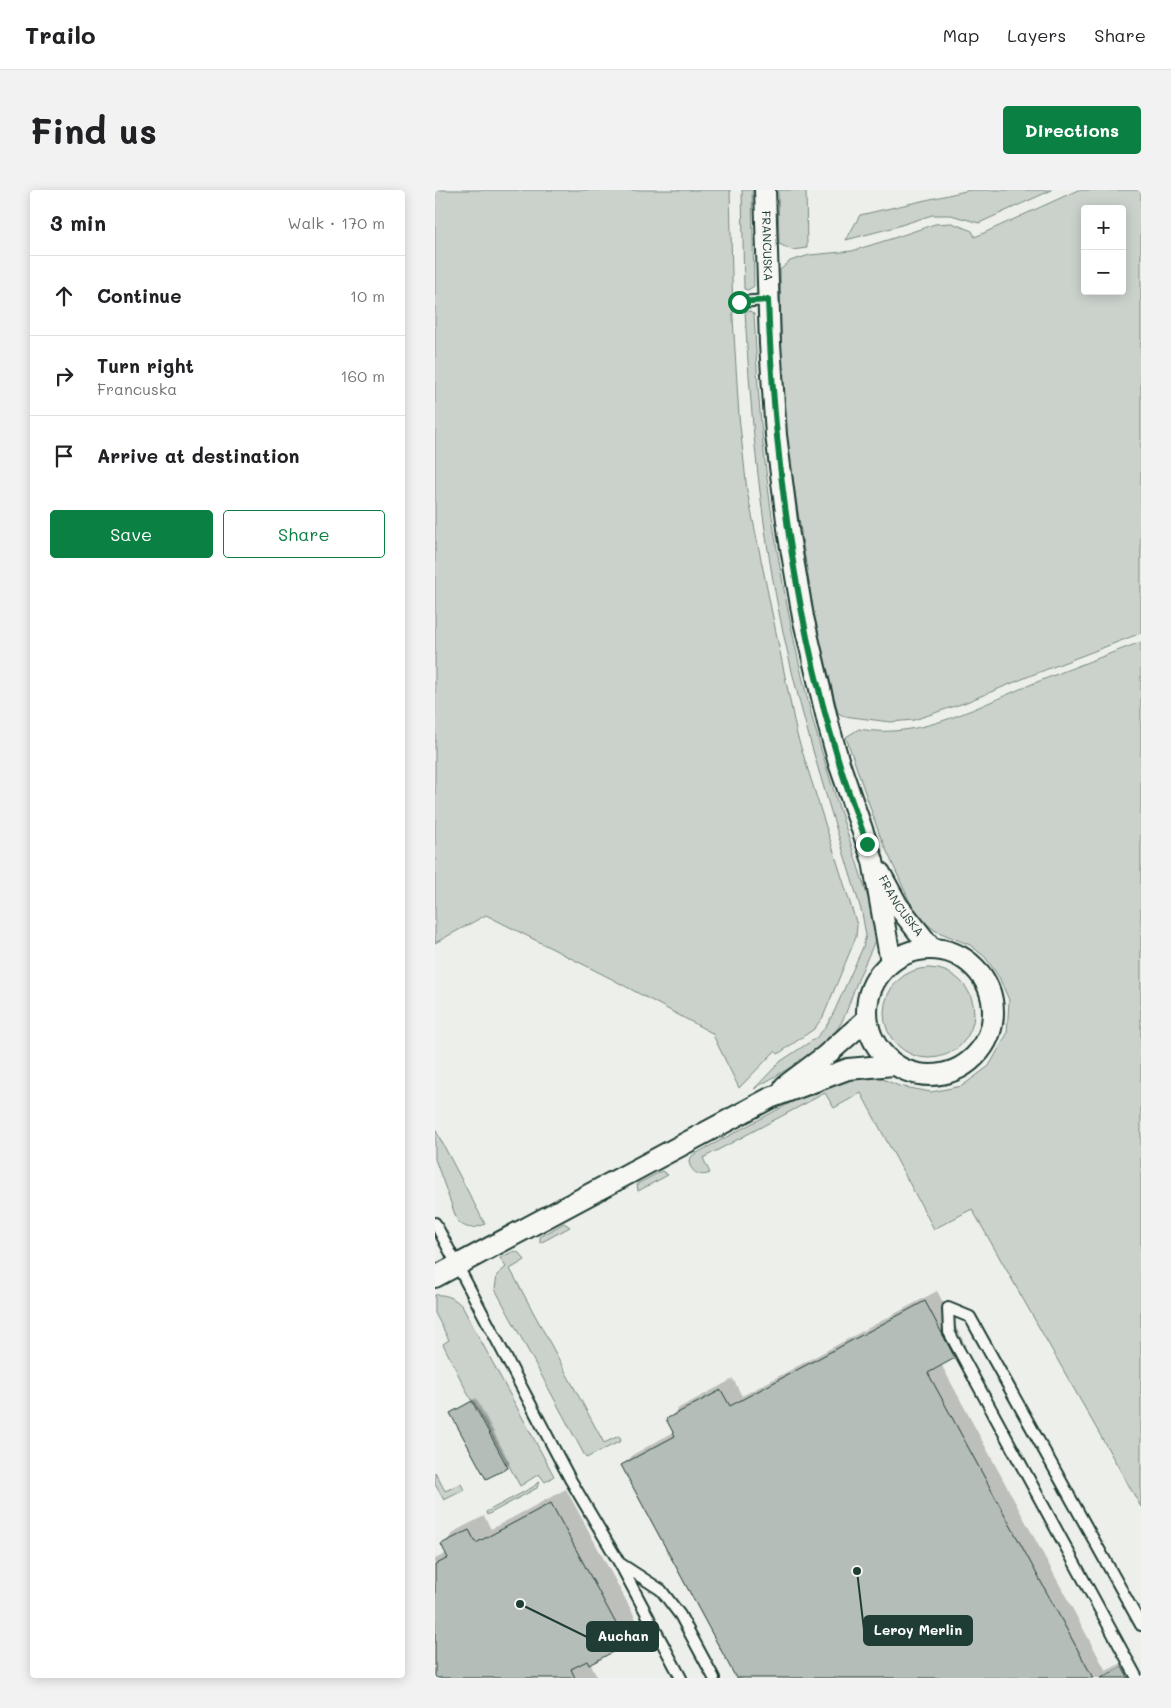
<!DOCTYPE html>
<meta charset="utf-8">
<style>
:root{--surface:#fff;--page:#f2f2f2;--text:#202124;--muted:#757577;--line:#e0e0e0;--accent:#0b8043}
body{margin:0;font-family:Mali,sans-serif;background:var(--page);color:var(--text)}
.controls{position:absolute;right:15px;top:15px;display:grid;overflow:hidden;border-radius:5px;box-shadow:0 2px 12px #0003}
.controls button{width:45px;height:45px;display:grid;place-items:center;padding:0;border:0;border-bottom:1px solid var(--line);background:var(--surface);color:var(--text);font:25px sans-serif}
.stop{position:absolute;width:15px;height:15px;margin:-11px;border:4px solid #0b8043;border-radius:50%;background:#fff}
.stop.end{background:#0b8043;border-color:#fff;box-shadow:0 1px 5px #0008}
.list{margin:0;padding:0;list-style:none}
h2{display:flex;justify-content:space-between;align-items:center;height:65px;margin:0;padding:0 20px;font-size:21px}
h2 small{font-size:16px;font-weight:400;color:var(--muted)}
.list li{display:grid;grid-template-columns:32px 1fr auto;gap:15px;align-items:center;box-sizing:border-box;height:80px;padding:0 20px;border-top:1px solid var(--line)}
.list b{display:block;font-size:19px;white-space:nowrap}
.list p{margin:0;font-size:16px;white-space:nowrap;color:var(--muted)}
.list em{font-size:16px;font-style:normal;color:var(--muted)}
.actions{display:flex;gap:10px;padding:15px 20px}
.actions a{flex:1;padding:11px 0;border:1px solid var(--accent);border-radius:5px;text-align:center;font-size:18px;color:var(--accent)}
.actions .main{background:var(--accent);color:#fff}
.icon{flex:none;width:28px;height:28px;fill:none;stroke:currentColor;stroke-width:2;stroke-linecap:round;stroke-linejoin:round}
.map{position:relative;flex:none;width:706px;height:1488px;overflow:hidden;border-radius:5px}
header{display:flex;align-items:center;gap:30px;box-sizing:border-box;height:70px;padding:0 25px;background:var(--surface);border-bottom:1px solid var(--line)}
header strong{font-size:24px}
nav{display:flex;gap:28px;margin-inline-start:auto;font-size:18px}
.intro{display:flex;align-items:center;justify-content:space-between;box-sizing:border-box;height:120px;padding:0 30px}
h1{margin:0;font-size:35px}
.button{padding:12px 22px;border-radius:5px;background:var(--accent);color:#fff;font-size:18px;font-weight:700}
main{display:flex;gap:30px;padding:0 30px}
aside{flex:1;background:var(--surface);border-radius:5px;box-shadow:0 2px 12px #0003}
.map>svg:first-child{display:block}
</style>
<header>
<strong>Trailo</strong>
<nav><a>Map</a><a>Layers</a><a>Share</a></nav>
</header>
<div class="intro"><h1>Find us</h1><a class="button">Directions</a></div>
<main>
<aside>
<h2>3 min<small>Walk · 170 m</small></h2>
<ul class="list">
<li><svg class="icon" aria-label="ahead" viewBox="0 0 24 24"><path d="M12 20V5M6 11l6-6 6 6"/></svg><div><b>Continue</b></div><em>10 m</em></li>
<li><svg class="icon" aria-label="right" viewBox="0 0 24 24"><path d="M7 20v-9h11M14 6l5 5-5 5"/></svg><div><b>Turn right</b><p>Francuska</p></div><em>160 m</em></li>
<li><svg class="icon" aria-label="arrive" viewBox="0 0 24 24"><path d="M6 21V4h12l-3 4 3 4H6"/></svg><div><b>Arrive at destination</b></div></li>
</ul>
<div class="actions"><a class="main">Save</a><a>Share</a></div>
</aside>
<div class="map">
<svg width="706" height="1488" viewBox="0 0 706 1488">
<rect width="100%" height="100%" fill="#edefea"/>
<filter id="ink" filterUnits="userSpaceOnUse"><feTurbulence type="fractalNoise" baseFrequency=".02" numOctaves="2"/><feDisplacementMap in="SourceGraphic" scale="10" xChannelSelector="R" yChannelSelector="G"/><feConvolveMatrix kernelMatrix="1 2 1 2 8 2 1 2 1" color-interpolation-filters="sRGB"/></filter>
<g filter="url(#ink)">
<path fill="#cbd2cc" stroke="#758880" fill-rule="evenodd" d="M 0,0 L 295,0 L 298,128 L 304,226 L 312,301 L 362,545 L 422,735 L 421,747 L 388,827 L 379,839 L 343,864 L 340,861 L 304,898 L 277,843 L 175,788 L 51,725 L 0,753 Z
M 307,0 L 317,0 L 319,96 L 313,100 L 309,99 Z
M 343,0 L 371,0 L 372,58 L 357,60 L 344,54 Z
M 535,0 L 617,0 L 544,33 L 516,25 L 497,25 L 460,37 L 411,50 L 425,25 Z
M 643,0 L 706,0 L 706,443 L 597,485 L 529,513 L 479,530 L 455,532 L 409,526 L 403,523 L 379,425 L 351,245 L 346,155 L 345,80 L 355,71 L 375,65 L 417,61 L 462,47 L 500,34 L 517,33 L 537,41 L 540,47 ZM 650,19 L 687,19 L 687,101 L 650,101 Z
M 310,121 L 315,121 L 319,124 C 321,156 322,189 325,222 C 334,326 352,430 378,531 C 397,601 422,669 442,738 L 442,745 C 436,762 427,778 421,795 C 415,809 412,825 403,838 C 384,864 346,882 319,899 L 346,871 L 381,848 L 390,838 L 399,822 L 428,757 L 431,745 L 427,723 C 400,633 370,543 350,451 C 326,342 316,232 310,121 Z
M 706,452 L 706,1317 L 537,1019 L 499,1039 L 426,903 L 399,918 L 390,903 L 268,968 L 275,983 C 265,988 254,981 254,970 L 258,965 L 368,906 L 421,886 L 441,886 L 464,896 L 496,902 L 527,896 L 554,876 L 572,844 L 574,810 L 564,787 L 550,767 L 535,755 L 501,741 L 489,732 L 479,721 L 445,646 L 411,547 L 424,539 C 486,551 546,514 602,492 C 637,478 671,465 706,452 Z
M449 823a45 45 0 1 1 90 0a45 45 0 1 1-90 0Z
M 0,939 L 50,1034 C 39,1039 31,1040 22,1030 L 0,969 Z
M 227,981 L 233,985 L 203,1001 L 202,994 Z
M 129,1033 L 135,1037 L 105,1053 L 105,1047 Z
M 79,1061 L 84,1063 L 90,1070 L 75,1079 L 169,1253 L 184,1246 L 186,1251 L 151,1268 L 60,1099 L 62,1085 L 71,1077 L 65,1068 Z
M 0,1105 C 12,1104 19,1108 27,1116 L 119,1286 L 110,1292 L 104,1284 L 85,1296 L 38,1210 L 36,1210 L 8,1154 L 14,1150 L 0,1123 Z
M 0,1282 L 10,1301 L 26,1294 L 29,1300 L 9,1310 L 0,1294 Z
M 104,1291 L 102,1298 L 52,1325 L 51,1322 L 98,1297 Z"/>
<path fill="#0003" d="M 502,1101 L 531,1156 L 520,1167 L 506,1174 L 671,1481 L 699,1467 L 706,1480 L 706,1488 L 302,1488 L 188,1275 L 199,1264 L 239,1242 L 232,1230 L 244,1218 L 298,1189 L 307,1206 Z
M 41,1208 L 75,1273 L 72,1277 L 17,1223 Z
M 131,1299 L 206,1438 L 191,1453 L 155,1473 L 163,1488 L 0,1488 L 0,1369 L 12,1363 L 7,1355 L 22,1340 L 49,1326 L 56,1339 Z"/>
<path fill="#b4bdb8" stroke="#1f3d34" d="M 490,1111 L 520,1168 L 493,1183 L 658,1488 L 301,1488 L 186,1275 L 240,1246 L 231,1229 L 286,1200 L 295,1216 Z
M 37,1211 L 73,1278 L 51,1289 L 15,1223 Z
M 116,1313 L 192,1454 L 154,1475 L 152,1471 L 136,1479 L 140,1488 L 0,1488 L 0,1375 L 13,1368 L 6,1354 L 34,1340 L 41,1353 Z
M 687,1477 L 693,1488 L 666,1488 Z"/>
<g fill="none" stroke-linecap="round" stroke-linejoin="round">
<g stroke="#1f3d34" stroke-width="14">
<path id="service" d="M 304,112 L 333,110
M 0,1033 L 135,1289 L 185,1374 L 246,1488
M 186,1374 L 226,1400 L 245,1425 L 279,1488
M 702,1488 L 514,1142 L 513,1118 L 535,1127 L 706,1435"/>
</g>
<g stroke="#1f3d34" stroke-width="24">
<g id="minor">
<path id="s1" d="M 330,0 L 335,154 L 341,245 L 354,346 L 368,427 L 394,537 L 404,573 L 438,671 L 456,772"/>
<path id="s2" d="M 445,683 L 463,716 L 496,758"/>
<circle cx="495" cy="822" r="63"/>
<path d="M 350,896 L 390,866 L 432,829"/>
<path d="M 0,1087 L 335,908 L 413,879 L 459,875"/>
</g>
</g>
<use href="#service" stroke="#f6f6f2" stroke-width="10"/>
<use href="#minor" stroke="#f6f6f2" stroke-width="20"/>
</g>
</g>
<g fill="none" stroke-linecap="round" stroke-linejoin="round" filter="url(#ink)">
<path stroke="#0b8043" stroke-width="6" d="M 304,112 L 333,110 C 339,266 358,423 404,572 C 412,600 423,627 432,654"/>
</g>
<g text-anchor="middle" stroke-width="4.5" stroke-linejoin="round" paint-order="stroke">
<g font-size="12" fill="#1f3d34" stroke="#f6f6f2">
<text dy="4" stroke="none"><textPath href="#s1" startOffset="56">FRANCUSKA</textPath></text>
<text dy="4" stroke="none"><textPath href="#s2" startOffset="39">FRANCUSKA</textPath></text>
</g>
</g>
<path fill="none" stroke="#1f3d34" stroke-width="2" d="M422 1381L429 1440M85 1414L152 1447"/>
<g fill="#1f3d34" stroke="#f6f6f2" stroke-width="2">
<circle cx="422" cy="1381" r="5"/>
<circle cx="85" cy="1414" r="5"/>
</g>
<g fill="#1f3d34" stroke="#1f3d34" stroke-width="2">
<rect x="429" y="1426" width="108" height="29" rx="5"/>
<rect x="152" y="1432" width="71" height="29" rx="5"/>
</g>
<g font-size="14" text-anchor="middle" font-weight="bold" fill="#fff">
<text x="483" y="1445">Leroy Merlin</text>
<text x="188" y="1451">Auchan</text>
</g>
</svg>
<div class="controls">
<button>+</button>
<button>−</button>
</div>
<div class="stop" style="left:304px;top:112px"></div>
<div class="stop end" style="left:432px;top:654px"></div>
</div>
</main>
